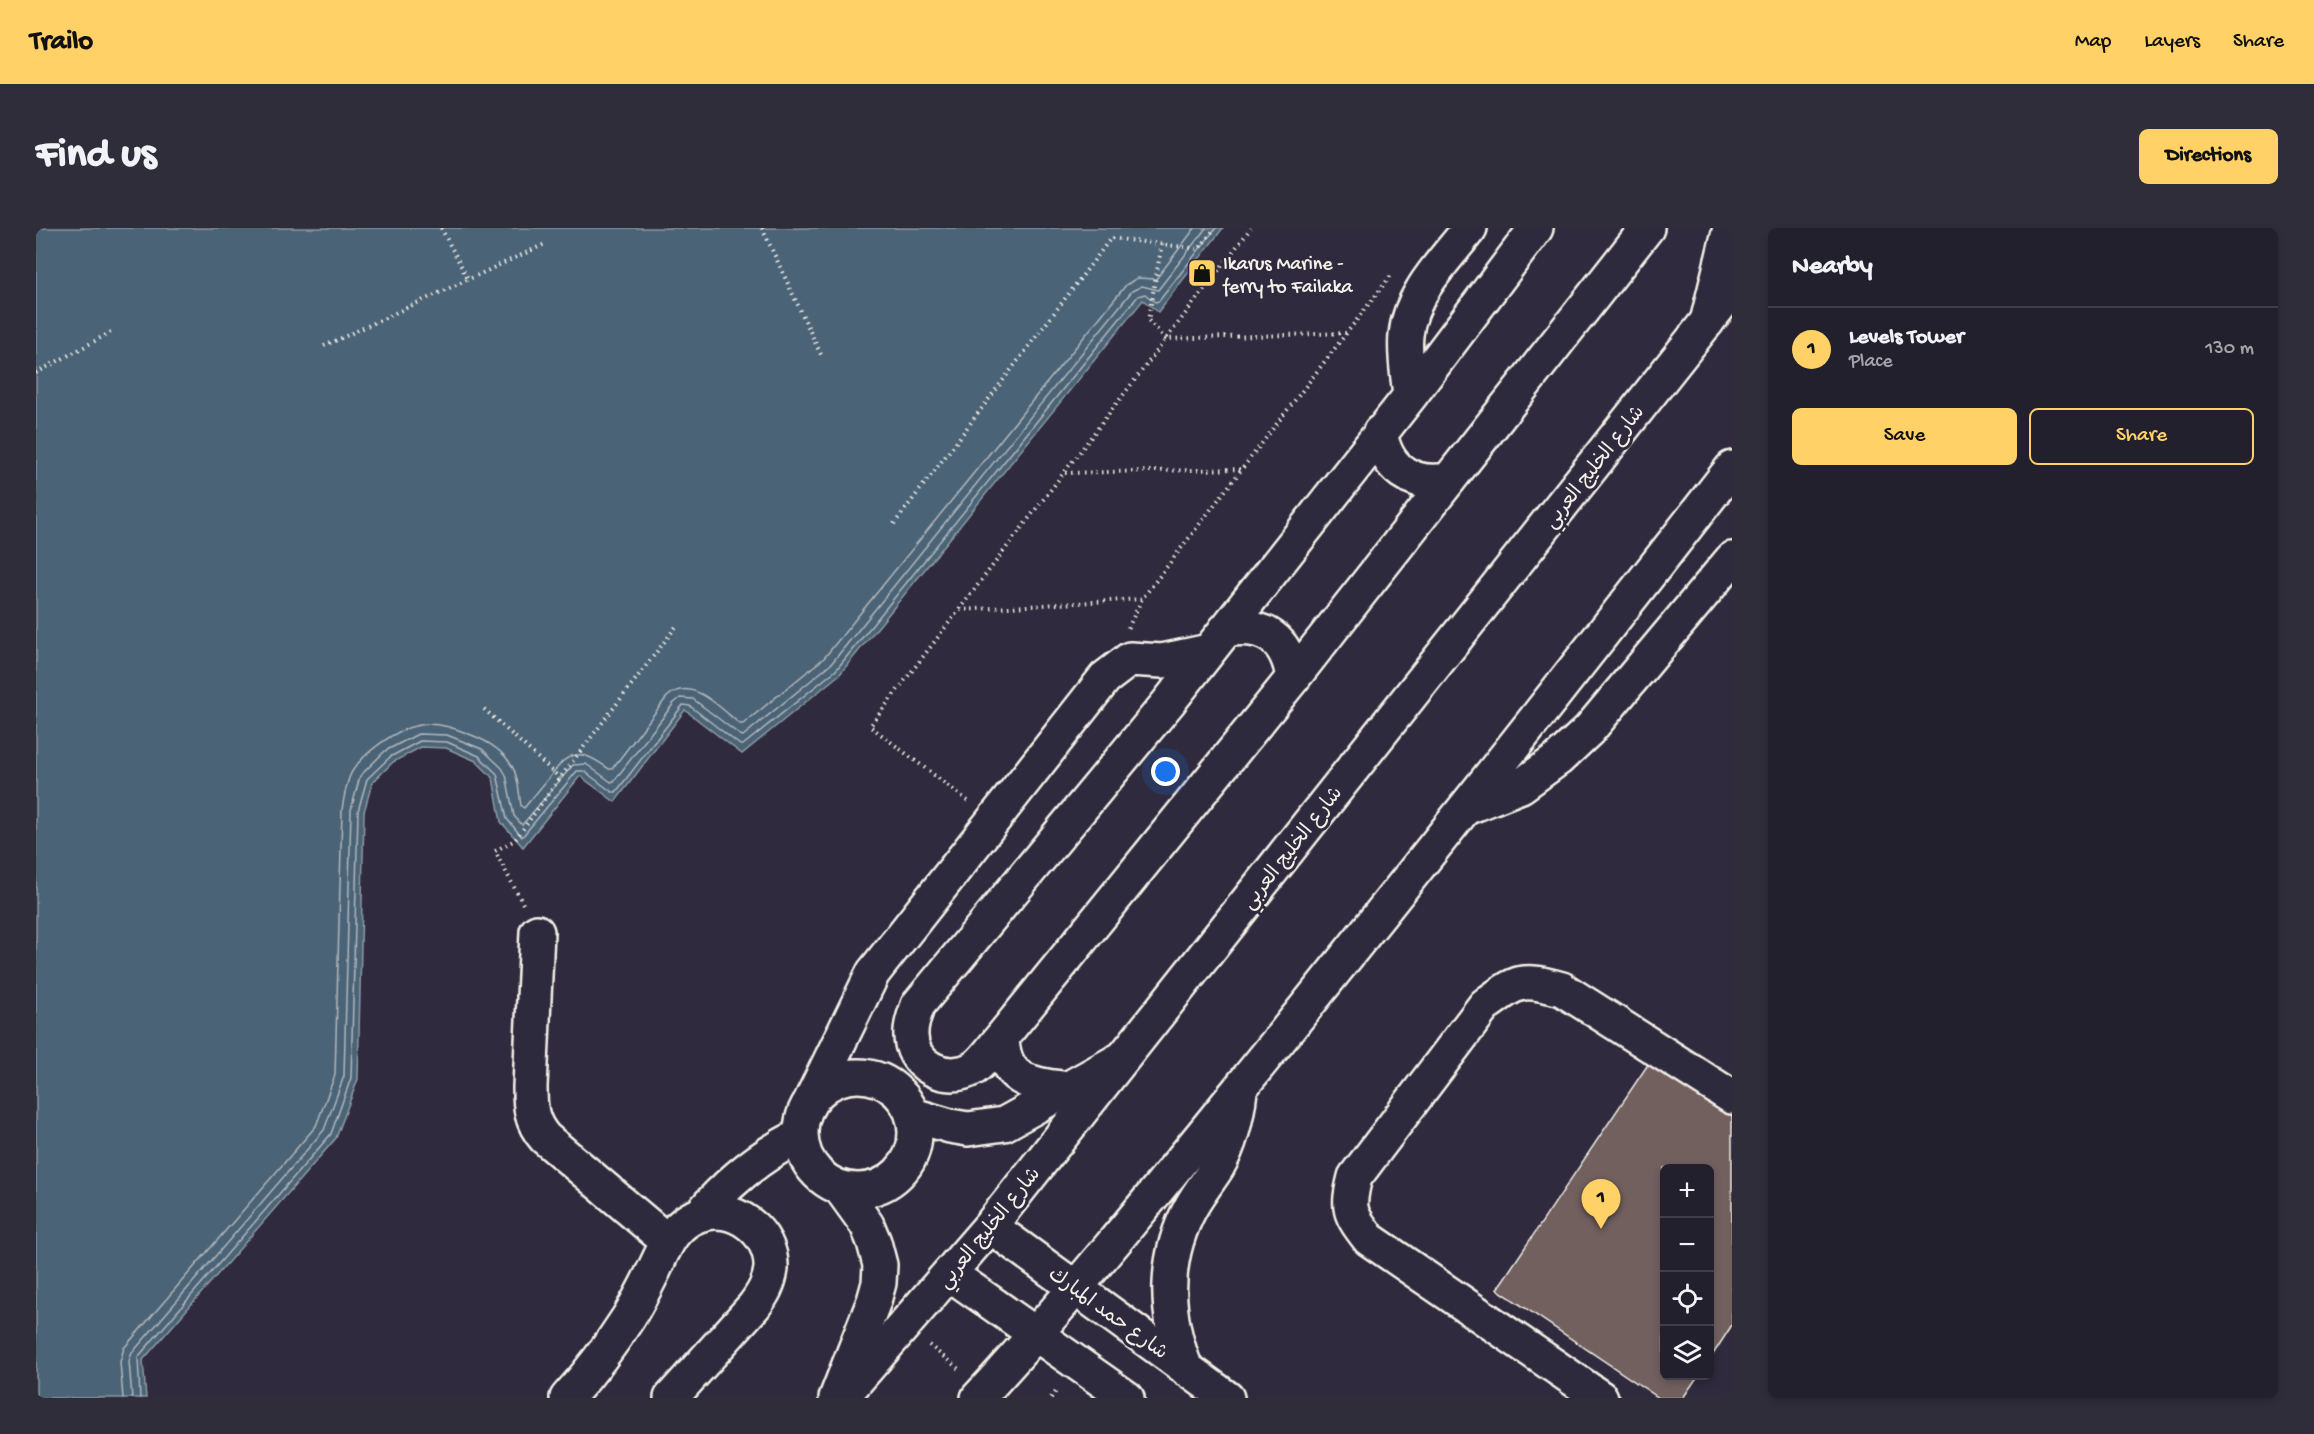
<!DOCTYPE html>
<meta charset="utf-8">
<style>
:root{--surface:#23202e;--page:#2f2d3a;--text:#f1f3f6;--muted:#a3a3aa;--line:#403e4a;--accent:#ffd166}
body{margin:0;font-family:"Gochi Hand","Playpen Sans Arabic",sans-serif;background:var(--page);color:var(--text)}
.controls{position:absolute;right:18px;bottom:18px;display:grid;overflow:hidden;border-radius:9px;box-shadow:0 3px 9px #0003}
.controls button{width:54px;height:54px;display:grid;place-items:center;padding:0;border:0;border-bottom:2px solid var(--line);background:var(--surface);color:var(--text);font:30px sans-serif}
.you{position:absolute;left:1130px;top:544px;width:21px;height:21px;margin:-15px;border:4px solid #fff;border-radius:50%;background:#1a73e8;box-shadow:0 0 0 9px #1a73e833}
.badge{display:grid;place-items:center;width:39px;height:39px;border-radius:50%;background:var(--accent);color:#111;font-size:20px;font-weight:700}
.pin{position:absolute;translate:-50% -50px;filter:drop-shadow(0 2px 3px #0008)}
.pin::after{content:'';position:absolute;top:32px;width:21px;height:18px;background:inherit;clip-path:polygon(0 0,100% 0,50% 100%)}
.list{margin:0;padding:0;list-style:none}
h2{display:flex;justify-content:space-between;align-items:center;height:78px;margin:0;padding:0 24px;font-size:26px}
h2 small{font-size:20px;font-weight:400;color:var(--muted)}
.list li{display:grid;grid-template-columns:39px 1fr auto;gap:18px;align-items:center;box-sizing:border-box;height:84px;padding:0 24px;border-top:2px solid var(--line)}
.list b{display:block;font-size:22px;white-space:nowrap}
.list p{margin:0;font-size:20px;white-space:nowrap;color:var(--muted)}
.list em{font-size:20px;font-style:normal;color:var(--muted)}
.actions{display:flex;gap:12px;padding:18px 24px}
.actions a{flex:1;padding:14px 0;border:2px solid var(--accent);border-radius:9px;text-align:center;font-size:21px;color:var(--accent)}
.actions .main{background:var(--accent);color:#111}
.icon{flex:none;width:33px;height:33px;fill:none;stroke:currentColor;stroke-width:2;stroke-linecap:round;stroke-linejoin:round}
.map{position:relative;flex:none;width:1696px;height:1170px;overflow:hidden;border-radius:9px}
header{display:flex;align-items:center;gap:36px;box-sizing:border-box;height:84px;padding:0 30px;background:var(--accent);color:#111}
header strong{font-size:28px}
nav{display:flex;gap:33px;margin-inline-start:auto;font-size:21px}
.intro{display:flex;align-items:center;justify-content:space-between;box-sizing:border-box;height:144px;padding:0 36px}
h1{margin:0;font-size:42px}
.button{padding:15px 27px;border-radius:9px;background:var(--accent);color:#111;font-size:21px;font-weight:700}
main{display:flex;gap:36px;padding:0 36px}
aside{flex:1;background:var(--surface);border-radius:9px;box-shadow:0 3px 9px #0003}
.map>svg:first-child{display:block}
</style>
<header>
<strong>Trailo</strong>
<nav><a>Map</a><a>Layers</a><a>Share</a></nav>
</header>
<div class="intro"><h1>Find us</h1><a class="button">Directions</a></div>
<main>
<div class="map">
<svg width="1696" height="1170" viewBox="0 0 1696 1170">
<rect width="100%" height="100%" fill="#2f2a3d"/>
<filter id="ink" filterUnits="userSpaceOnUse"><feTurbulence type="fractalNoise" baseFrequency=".0167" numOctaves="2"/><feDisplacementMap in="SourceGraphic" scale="12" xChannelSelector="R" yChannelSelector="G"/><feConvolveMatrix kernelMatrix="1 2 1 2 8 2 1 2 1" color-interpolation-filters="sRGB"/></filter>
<g filter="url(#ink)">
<path fill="#4c6377" stroke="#8f9ca4" stroke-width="1.5" d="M 0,0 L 1187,0 L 1122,84 L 1107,72 L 804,446 L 706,526 L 649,482 L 579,574 L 544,548 L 487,619 L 465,594 L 457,550 L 440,533 L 410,520 L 385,519 L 357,534 L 336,555 L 328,584 L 322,851 L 300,910 L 107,1132 L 110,1170 L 0,1170 Z"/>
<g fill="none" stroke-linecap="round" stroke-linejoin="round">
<path stroke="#b1b8bb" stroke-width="1.5" d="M 87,1170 L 84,1134 L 88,1120 L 280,898 L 299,847 L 306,582 C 308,570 310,552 317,542 C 328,525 359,502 379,498 C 397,493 417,499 433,506 C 449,512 467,522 476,538 C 483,549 483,566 485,578 L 488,580 L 526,534 C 543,519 557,530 573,541 L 576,541 L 631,469 C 655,446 685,481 704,496 L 707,496 L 788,430 L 1090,57 L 1101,50 L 1120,51 L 1159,0
M 96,1170 L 93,1133 L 96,1125 L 288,902 L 308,848 L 315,582 L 324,548 L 349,523 L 382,506 L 411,507 L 446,521 L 466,540 L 470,547 L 478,588 L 486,597 L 537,537 L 550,536 L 575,554 L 578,553 L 638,475 L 644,470 L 657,471 L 704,507 L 707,508 L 795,436 L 1096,63 L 1106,58 L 1122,62 L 1170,0
M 104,1170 L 102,1129 L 295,906 L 315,850 L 322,583 L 331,551 L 354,529 L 384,513 L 411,514 L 443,528 L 461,546 L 471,591 L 486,609 L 541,543 L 548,543 L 576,564 L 580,564 L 647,477 L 654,478 L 704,517 L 707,517 L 800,442 L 1102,68 L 1109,66 L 1119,74 L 1123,73 L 1180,0"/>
</g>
<path fill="#72605f" stroke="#f4f1e8" stroke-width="1.5" d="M 1617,829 L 1696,882 L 1696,1097 L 1674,1131 L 1674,940 L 1628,940 L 1628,1148 L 1662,1148 L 1647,1170 L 1623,1170 L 1461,1061 Z"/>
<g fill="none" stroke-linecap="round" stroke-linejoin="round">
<g stroke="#f4f1e8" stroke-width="38">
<path id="minor" d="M 1500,0 L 1374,168 L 1132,475 L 882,777 C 879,786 875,794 875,804 C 873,838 911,856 938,840 C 949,833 958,818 966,809 L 1257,450 L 1611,0
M 1671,94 L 1694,0
M 1374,168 C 1372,148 1368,127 1370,107 C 1374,65 1410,31 1434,0
M 1344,204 C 1350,241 1375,258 1411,252
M 1189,402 C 1229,395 1251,411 1257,450
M 501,704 L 494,859 C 494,880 495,894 509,910 L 631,1013
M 966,809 C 967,854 995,856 1032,861
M765 905a57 57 0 1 1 114 0a57 57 0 1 1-114 0Z
M 775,872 L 837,745 L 1069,450 L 1094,431 L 1126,433 L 1173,423
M 877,887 L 914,898 L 932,901 L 968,896 L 1087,830
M 665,986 C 694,952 725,927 765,907
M 531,1170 C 553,1146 574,1118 592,1090 C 602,1074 610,1058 618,1042 C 629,1019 637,996 663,987 C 697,974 737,1004 735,1041 C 733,1056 727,1066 718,1078 L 635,1170
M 800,1170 L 838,1073 L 843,1055 L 844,1037 L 838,1014 L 831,997 L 805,961
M 1565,1170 L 1333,1011 C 1313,985 1311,981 1319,949 L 1449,777 C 1483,752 1485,750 1526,761 L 1696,869"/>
</g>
<g stroke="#f4f1e8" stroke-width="38">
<path id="major" d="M 1432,579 L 1485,558 L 1522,531 L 1553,502 L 1696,331
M 954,998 L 1191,1170
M 914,1046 L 1091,1170
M 1150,1141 C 1128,1086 1127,1029 1156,977 C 1164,963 1174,951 1182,938 C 1195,915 1201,890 1204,863
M 805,1170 L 954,998 L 1696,62
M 942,1170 C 1049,1054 1148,929 1248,806 C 1399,619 1548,430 1696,240"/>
</g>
<path stroke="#f4f1e8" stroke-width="4" stroke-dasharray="1.5 4.5" stroke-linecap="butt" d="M 405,0 L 432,51
M 726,0 L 786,129
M 1126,16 L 1112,92 L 1130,111 L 1310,105
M 288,118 L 509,16
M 0,145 L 77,103
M 1029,245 L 1204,241
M 858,296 L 1075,10 L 1163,21 L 1179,0
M 924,382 L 1106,371
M 1092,400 L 1106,371 L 1356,46
M 448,481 L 524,550
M 932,573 L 834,498 L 1215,0
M 487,676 L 459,623 L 479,612 L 524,550 L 642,396
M 893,1117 L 924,1142
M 1015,1170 L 1022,1161"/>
<use href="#minor" stroke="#2f2a3d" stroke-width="33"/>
<use href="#major" stroke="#2f2a3d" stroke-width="33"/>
</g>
</g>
<defs>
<g id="shop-square" transform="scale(1.5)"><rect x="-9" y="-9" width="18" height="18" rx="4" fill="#ffd166" stroke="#2f2a3d"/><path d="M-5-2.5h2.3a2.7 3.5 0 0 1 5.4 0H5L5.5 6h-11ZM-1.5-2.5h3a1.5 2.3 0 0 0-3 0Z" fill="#111"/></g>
</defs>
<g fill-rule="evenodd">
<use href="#shop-square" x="1166" y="45"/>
</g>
<g text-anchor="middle" stroke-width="6" stroke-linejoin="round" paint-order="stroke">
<g font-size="20" fill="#f4f1e8" stroke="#2f2a3d" text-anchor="start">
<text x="1187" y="41">Ikarus Marine -<tspan x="1187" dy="23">ferry to Failaka</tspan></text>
</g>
<g font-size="20" fill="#f4f1e8" stroke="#2f2a3d">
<text transform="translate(1557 238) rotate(-52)" y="7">شارع الخليج العربي</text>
<text transform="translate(1255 619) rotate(-52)" y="7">شارع الخليج العربي</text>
<text transform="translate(952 999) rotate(-51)" y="7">شارع الخليج العربي</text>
<text transform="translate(1073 1084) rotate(36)" y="7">شارع حمد المبارك</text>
</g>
</g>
</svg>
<div class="controls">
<button>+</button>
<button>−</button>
<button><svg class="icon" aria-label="locate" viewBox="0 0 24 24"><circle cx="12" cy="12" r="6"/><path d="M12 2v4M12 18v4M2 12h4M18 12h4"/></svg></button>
<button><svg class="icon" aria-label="layers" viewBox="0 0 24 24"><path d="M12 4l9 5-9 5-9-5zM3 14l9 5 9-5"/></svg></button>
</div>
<div class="you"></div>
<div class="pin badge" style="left:1565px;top:1001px">1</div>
</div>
<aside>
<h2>Nearby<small></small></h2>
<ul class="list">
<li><span class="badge">1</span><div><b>Levels Tower</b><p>Place</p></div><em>130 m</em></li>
</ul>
<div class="actions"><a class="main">Save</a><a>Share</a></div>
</aside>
</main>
